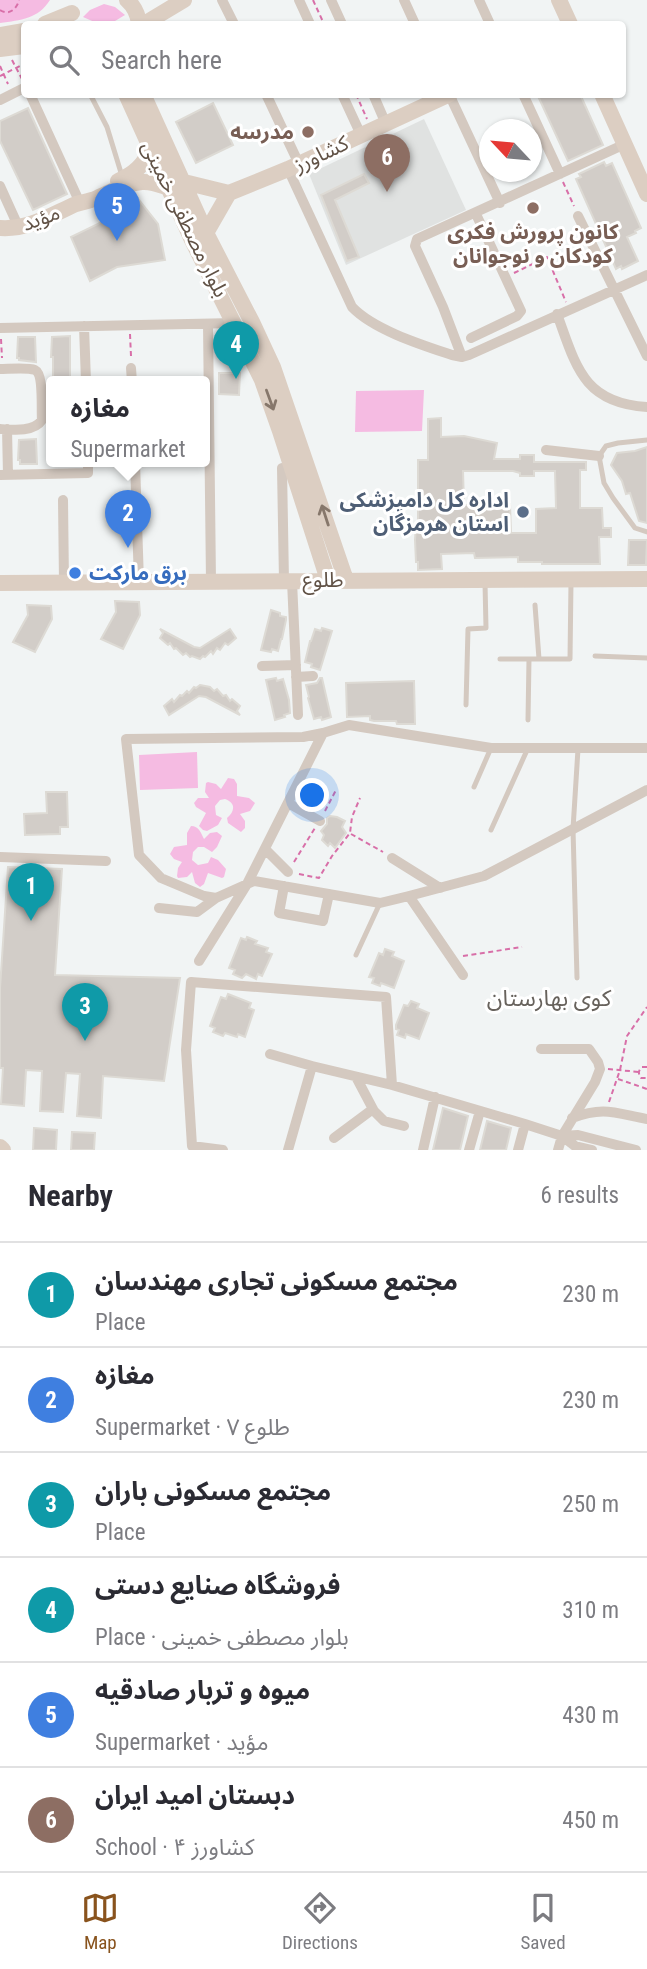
<!DOCTYPE html>
<meta charset="utf-8">
<style>
:root{--surface:#fff;--page:#f7f7f7;--text:#2b2b33;--muted:#7c7c81;--line:#e1e1e2;--accent:#89531d}
body{margin:0;font-family:"Roboto Condensed","Noto Sans Arabic",sans-serif;background:var(--page);color:var(--text)}
.compass{position:absolute;left:479px;top:119px;width:63px;height:63px;border-radius:50%;background:var(--surface);box-shadow:0 2px 5px #0004;rotate:296deg}
.you{position:absolute;left:313px;top:796px;width:24px;height:24px;margin:-18px;border:5px solid #fff;border-radius:50%;background:#1a73e8;box-shadow:0 0 0 10px #1a73e833}
.badge{display:grid;place-items:center;width:46px;height:46px;border-radius:50%;background:var(--accent);color:#fff;font-size:23px;font-weight:700}
.pin{position:absolute;translate:-50% -58px;filter:drop-shadow(0 2px 4px #0008)}
.pin::after{content:'';position:absolute;top:37px;width:24px;height:21px;background:inherit;clip-path:polygon(0 0,100% 0,50% 100%)}
.popup{position:absolute;left:46px;top:376px;width:164px;height:91px;box-sizing:border-box;display:grid;place-content:center;border-radius:7px;background:var(--surface);filter:drop-shadow(0 2px 5px #0005);font-size:23px;white-space:nowrap;color:var(--muted)}
.popup b{font-size:26px;color:var(--text)}
.popup::after{content:'';position:absolute;left:50%;top:100%;margin-left:-14px;border:14px solid transparent;border-top-color:var(--surface)}
.list{margin:0;padding:0;list-style:none}
h2{display:flex;justify-content:space-between;align-items:center;height:91px;margin:0;padding:0 28px;font-size:30px}
h2 small{font-size:23px;font-weight:400;color:var(--muted)}
.list li{display:grid;grid-template-columns:46px 1fr auto;gap:21px;align-items:center;box-sizing:border-box;height:105px;padding:0 28px;border-top:2px solid var(--line)}
.list b{display:block;font-size:26px;white-space:nowrap}
.list p{margin:0;font-size:23px;white-space:nowrap;color:var(--muted)}
.list em{font-size:23px;font-style:normal;color:var(--muted)}
.icon{flex:none;width:38px;height:38px;fill:none;stroke:currentColor;stroke-width:2;stroke-linecap:round;stroke-linejoin:round}
.map{position:relative;flex:none;width:647px;height:1150px;overflow:hidden}
.search{position:absolute;background:var(--surface);box-shadow:0 2px 5px #0004;left:21px;right:21px;top:21px;height:77px;display:flex;align-items:center;gap:18px;box-sizing:border-box;padding:0 24px;border-radius:7px;color:var(--muted);font-size:26px}
.sheet{height:721px;background:var(--surface)}
nav{display:flex;justify-content:space-around;align-items:center;box-sizing:border-box;height:98px;border-top:2px solid var(--line);background:var(--surface);font-size:19px;color:var(--muted)}
nav a{display:grid;justify-items:center;gap:4px}
nav .on{color:var(--accent)}
.map>svg:first-child{display:block}
</style>
<div class="map">
<svg width="647" height="1150" viewBox="0 0 647 1150">
<rect width="100%" height="100%" fill="#f1f4f4"/>
<path fill="#e0e2e1" d="M 424,119 L 466,210 L 346,265 L 309,174 Z"/>
<path fill="#f5bbe2" d="M 0,0 L 50,0 C 38,19 21,20 0,23 Z
M 104,4 L 115,7 L 125,15 L 110,24 L 104,22 L 99,24 L 83,17 L 90,10 Z
M 424,390 L 422,431 L 355,432 L 356,391 Z
M 197,752 L 198,788 L 140,790 L 139,755 Z
M 228,778 L 234,779 L 237,784 L 237,796 L 249,798 L 255,803 L 250,811 L 240,814 L 245,821 L 245,828 L 241,832 L 228,823 L 227,818 C 235,811 236,803 225,799 L 220,800 L 215,806 L 216,815 L 222,818 L 218,825 L 207,831 L 203,830 L 199,826 L 206,813 L 196,807 L 194,803 L 198,798 L 209,798 L 205,792 L 206,783 L 208,782 L 216,784 L 221,789 Z
M 191,826 C 199,826 201,833 204,839 L 210,833 L 217,832 L 222,836 L 217,847 L 212,852 L 204,847 L 198,847 L 193,852 L 192,860 L 198,865 L 208,863 L 211,857 L 218,860 L 226,869 L 224,877 L 222,878 L 208,873 L 204,884 L 200,887 L 195,883 L 192,872 L 187,877 L 178,878 L 177,876 L 178,868 L 182,862 L 174,859 L 170,854 L 174,847 L 187,845 L 187,833 Z"/>
<path fill="#d2cdc8" stroke="#dddad4" stroke-width="2" fill-rule="evenodd" d="M 537,94 L 580,94 L 603,145 L 568,161 Z
M 213,103 L 233,145 L 196,163 L 176,122 Z
M 28,108 L 67,194 L 33,210 L 0,141 L 0,121 Z
M 604,162 L 606,166 L 612,163 L 641,228 L 635,231 L 636,233 L 627,237 L 638,261 L 622,269 L 621,266 L 616,269 L 576,179 L 581,177 L 579,174 Z
M 364,174 L 369,183 L 335,200 L 359,257 L 347,261 L 321,195 Z
M 136,196 L 158,224 L 165,260 L 117,267 L 90,281 L 71,237 L 98,224 Z
M 70,336 L 70,381 L 53,382 L 53,357 L 51,357 L 52,337 Z
M 18,337 L 35,337 L 36,362 L 19,360 L 19,358 L 17,358 Z
M 219,373 L 240,373 L 239,395 L 219,394 Z
M 441,418 L 441,437 L 464,436 L 497,443 L 494,459 L 520,459 L 520,455 L 534,455 L 534,462 L 586,462 L 586,470 L 580,470 L 580,508 L 602,508 L 603,528 L 611,528 L 611,537 L 599,537 L 600,564 L 542,564 L 542,562 L 518,562 L 518,557 L 475,558 L 474,553 L 441,554 L 442,569 L 418,570 L 418,562 L 416,562 L 415,540 L 416,526 L 417,526 L 418,522 L 418,460 L 428,460 L 428,419 ZM 463,471 L 513,471 L 520,473 L 520,476 L 534,476 L 534,471 L 555,471 L 556,508 L 536,509 L 536,533 L 511,533 L 510,504 L 464,505 Z
M 36,439 L 37,464 L 20,464 L 20,460 L 18,460 L 19,440 Z
M 647,447 L 647,523 L 639,521 L 630,493 L 626,494 L 622,481 L 611,465 L 617,453 L 635,451 Z
M 629,540 L 647,540 L 646,565 L 628,565 Z
M 115,601 L 139,602 L 140,615 L 123,649 L 101,639 L 116,612 Z
M 27,605 L 51,606 L 52,619 L 35,652 L 13,642 L 28,615 Z
M 271,610 L 280,613 L 280,616 L 286,617 L 286,620 L 282,639 L 281,639 L 278,651 L 272,649 L 271,652 L 261,650 Z
M 322,628 L 332,631 L 320,670 L 311,667 L 312,664 L 305,662 L 310,641 L 311,641 L 315,629 L 321,631 Z
M 160,629 L 194,647 L 200,648 L 230,629 L 236,638 L 228,645 L 225,643 L 220,650 L 217,648 L 213,654 L 211,651 L 205,657 L 203,656 L 200,659 L 192,656 L 190,657 L 186,653 L 183,655 L 176,648 L 174,649 L 170,643 L 168,645 L 160,638 L 163,633 Z
M 276,678 L 277,681 L 283,679 L 289,700 L 290,713 L 284,715 L 285,717 L 275,720 L 266,680 Z
M 320,678 L 322,678 L 331,717 L 322,720 L 321,717 L 314,719 L 308,698 L 309,697 L 306,685 L 317,683 Z
M 414,681 L 415,724 L 397,724 L 396,721 L 374,721 L 370,720 L 370,716 L 347,717 L 346,683 Z
M 200,685 L 210,687 L 214,691 L 217,689 L 223,696 L 226,695 L 230,701 L 232,699 L 240,706 L 237,711 L 240,715 L 206,697 L 199,696 L 169,715 L 164,706 L 172,699 L 174,702 L 180,695 L 182,696 L 187,691 L 189,693 L 194,687 L 196,688 Z
M 46,792 L 67,792 L 68,827 L 60,827 L 60,834 L 25,835 L 24,814 L 47,813 Z
M 330,816 L 337,817 L 345,821 L 342,827 L 346,833 L 335,848 L 330,843 L 328,846 L 322,840 L 324,835 L 321,831 L 327,824 L 327,818 Z
M 8,867 L 62,869 L 55,975 L 180,978 L 164,1081 L 103,1076 L 101,1118 L 77,1116 L 80,1074 L 66,1073 L 63,1112 L 40,1111 L 42,1071 L 26,1070 L 24,1106 L 1,1104 L 3,1068 L 0,1068 L 0,988 Z
M 247,937 L 257,941 L 255,944 L 268,948 L 266,952 L 272,954 L 262,976 L 258,974 L 256,979 L 246,974 L 242,978 L 233,974 L 235,970 L 229,968 L 241,938 L 246,940 Z
M 385,949 L 394,952 L 392,956 L 404,961 L 394,988 L 381,983 L 380,986 L 372,983 L 374,978 L 369,977 L 379,953 L 383,955 Z
M 228,994 L 251,1003 L 249,1008 L 254,1010 L 245,1037 L 238,1034 L 237,1037 L 225,1033 L 223,1036 L 213,1032 L 215,1028 L 210,1026 L 221,997 L 226,999 Z
M 411,1001 L 419,1004 L 417,1008 L 429,1013 L 419,1039 L 406,1034 L 405,1038 L 397,1035 L 399,1030 L 396,1029 L 396,1025 L 404,1005 L 408,1006 Z
M 443,1108 L 468,1116 L 460,1150 L 433,1150 Z
M 487,1121 L 511,1128 L 506,1150 L 480,1150 Z
M 34,1128 L 57,1130 L 56,1150 L 33,1150 Z
M 72,1132 L 95,1133 L 94,1150 L 71,1150 Z"/>
<g fill="none" stroke-linecap="round" stroke-linejoin="round">
<path stroke="#d86fa8" stroke-width="2" stroke-dasharray="5 3.5" stroke-linecap="butt" d="M 313,0 L 324,24
M 0,10 C 9,16 17,9 19,0
M 12,60 L 22,79
M 0,66 L 8,84
M 0,76 L 24,64
M 356,94 L 367,119
M 563,182 L 574,206
M 514,273 L 547,257 L 566,302
M 130,334 L 131,356
M 1,339 L 2,358
M 325,811 L 336,790
M 351,834 L 383,852
M 294,862 L 315,828
M 299,874 L 319,878 L 332,856 L 350,833 L 352,817 L 360,798
M 463,956 L 522,947
M 647,1067 L 642,1067 C 638,1071 638,1073 641,1078 L 647,1078
M 608,1069 L 639,1072
M 618,1079 L 647,1089
M 609,1102 L 620,1070 L 627,1036 L 647,1007"/>
<path stroke="#d4c9c0" stroke-width="5" d="M 90,94 L 107,127 L 122,176
M 647,440 L 618,443 L 606,446 L 599,456 L 604,483 L 613,498 L 635,528 L 647,532
M 535,605 L 539,659
M 595,656 L 647,658
M 500,659 L 570,659 L 571,582
M 466,705 L 468,629 L 486,628 L 485,583
M 528,720 L 529,659
M 474,787 L 491,748
M 491,830 L 528,748
M 356,955 L 380,903
M 577,978 L 573,829 L 578,749"/>
<path stroke="#d4c9c0" stroke-width="10" d="M 222,0 L 234,24
M 299,0 L 310,24
M 331,0 L 342,24
M 404,0 L 415,24
M 479,0 L 490,24
M 30,94 L 80,203
M 266,94 L 299,164
M 342,94 L 361,135
M 373,94 L 386,124
M 449,94 L 500,203
M 523,94 L 560,174
M 0,100 L 24,88
M 288,169 L 352,307 C 374,330 422,345 452,355 L 462,357 L 469,355 L 647,275
M 0,186 L 19,228
M 578,216 L 647,356
M 557,314 C 576,366 583,403 647,407
M 208,324 L 211,582
M 84,326 L 86,382
M 0,328 L 235,323
M 471,338 L 517,316 L 521,311 L 476,214
M 462,357 L 443,307 L 415,246 L 417,239 L 625,144
M 131,368 L 132,382
M 0,369 C 8,369 28,367 35,370 C 44,374 41,409 42,420 C 34,432 14,430 0,429
M 7,429 L 8,475
M 546,450 L 599,456
M 135,462 L 139,582
M 282,468 L 284,581
M 0,475 L 88,473 L 88,462
M 63,500 L 64,583
M 292,581 L 298,715
M 262,666 L 296,665
M 296,677 L 313,676
M 647,748 L 491,748 L 349,725 L 323,733 L 303,737 L 126,739 L 139,855 L 161,878 L 204,896 L 216,898 L 254,881 L 380,903 L 409,896 L 484,876 L 647,790
M 288,803 L 320,821
M 265,849 L 288,872
M 0,857 L 106,861
M 392,858 L 440,888
M 284,886 L 279,913 L 323,921 L 329,894
M 409,896 L 463,975
M 159,908 L 197,912 L 216,898
M 199,961 L 247,884 L 323,733
M 541,1049 L 589,1049 L 598,1062 L 600,1069 L 595,1082 L 562,1136 L 558,1150
M 270,1054 L 312,1066
M 356,1077 L 374,1111 L 384,1121 L 404,1126
M 572,1118 C 604,1106 615,1113 647,1119
M 562,1136 L 578,1135 L 636,1150
M 334,1138 L 373,1109
M 223,1150 L 192,1146 L 186,1050 L 191,982 L 386,997 L 392,1085
M 288,1150 L 312,1066 L 392,1085 L 525,1124 L 562,1136 L 575,1146 L 592,1150
M 423,1150 L 435,1097
M 469,1150 L 480,1111
M 518,1150 L 525,1124"/>
<path stroke="#dccec2" stroke-width="16" d="M 127,0 C 135,7 138,14 139,24
M 559,0 L 570,24
M 45,24 L 72,13
M 144,24 L 184,0
M 0,35 L 24,31
M 0,49 L 24,46
M 126,94 L 192,240 L 262,380 L 280,431 L 328,580
M 143,94 L 206,233 L 253,324 L 273,367 L 346,580
M 602,94 L 647,194
M 118,181 C 134,174 144,165 151,149
M 184,182 L 229,193
M 0,228 C 29,230 51,215 76,204 C 83,202 90,201 97,198 C 111,192 126,183 142,182 C 152,181 160,185 169,188
M 206,233 L 229,193 L 288,169 L 450,94
M 0,583 L 647,579
M 0,1147 L 3,1150"/>
</g>
<defs><path id="oneway-shaft" d="M-6 0H5M1.5-3L5.5 0L1.5 3" fill="none" stroke-width="1.6" stroke-linecap="round" stroke-linejoin="round" transform="scale(1.75)"/></defs>
<g stroke="#86776b">
<use href="#oneway-shaft" transform="translate(270 400) rotate(70)"/>
<use href="#oneway-shaft" transform="translate(325 515) rotate(-108)"/>
</g>
<g fill="#8d6e63" stroke="#fff" stroke-width="2.5">
<circle cx="308" cy="132" r="7"/>
<circle cx="533" cy="208" r="7"/>
</g>
<circle fill="#5c6f8a" stroke="#fff" stroke-width="2.5" cx="523" cy="512" r="7"/>
<circle fill="#3f7fe0" stroke="#fff" stroke-width="2.5" cx="75" cy="573" r="7"/>
<g text-anchor="middle" stroke-width="6" stroke-linejoin="round" paint-order="stroke">
<g font-size="21" font-weight="bold" fill="#785e54" stroke="#fff" text-anchor="end">
<text x="294" y="139">مدرسه</text>
<text x="533" y="239" text-anchor="middle">کانون پرورش فکری<tspan x="533" dy="24">کودکان و نوجوانان</tspan></text>
</g>
<g font-size="21" fill="#615246" stroke="#fff">
<text transform="translate(321 154) rotate(-25)" y="7">کشاورز</text>
<text transform="translate(41 218) rotate(-20)" y="7">مؤید</text>
<text transform="translate(185 219) rotate(64)" y="7">بلوار مصطفی خمینی</text>
<text x="323" y="587">طلوع</text>
</g>
<g font-size="21" font-weight="bold" fill="#4e5e75" stroke="#fff" text-anchor="end">
<text x="509" y="507">اداره کل دامپزشکی<tspan x="509" dy="24">استان هرمزگان</tspan></text>
</g>
<g font-size="21" font-weight="bold" fill="#366cbe" stroke="#fff" text-anchor="start">
<text x="89" y="580">برق مارکت</text>
</g>
<g font-size="23" fill="#67625c" stroke="#fff">
<text x="549" y="1006">کوی بهارستان</text>
</g>
</g>
</svg>
<svg class="compass" viewBox="-18 -18 36 36"><path d="M0-13l5 13h-10z" fill="#e53935"/><path d="M0 13l5-13h-10z" fill="#7c7c81"/></svg>
<div class="you"></div>
<div class="pin badge" style="left:31px;top:921px;background:#0f9aa8">1</div>
<div class="pin badge" style="left:128px;top:548px;background:#3f7fe0">2</div>
<div class="popup"><b>مغازه</b>Supermarket</div>
<div class="pin badge" style="left:85px;top:1041px;background:#0f9aa8">3</div>
<div class="pin badge" style="left:236px;top:379px;background:#0f9aa8">4</div>
<div class="pin badge" style="left:117px;top:241px;background:#3f7fe0">5</div>
<div class="pin badge" style="left:387px;top:192px;background:#8d6e63">6</div>
<div class="search"><svg class="icon" aria-label="search" viewBox="0 0 24 24"><circle cx="10" cy="10" r="6"/><path d="M15 15l6 6"/></svg>Search here</div>
</div>
<section class="sheet">
<h2>Nearby<small>6 results</small></h2>
<ul class="list">
<li><span class="badge" style="background:#0f9aa8">1</span><div><b>مجتمع مسکونی تجاری مهندسان</b><p>Place</p></div><em>230 m</em></li>
<li><span class="badge" style="background:#3f7fe0">2</span><div><b>مغازه</b><p>Supermarket · طلوع ۷</p></div><em>230 m</em></li>
<li><span class="badge" style="background:#0f9aa8">3</span><div><b>مجتمع مسکونی باران</b><p>Place</p></div><em>250 m</em></li>
<li><span class="badge" style="background:#0f9aa8">4</span><div><b>فروشگاه صنایع دستی</b><p>Place · بلوار مصطفی خمینی</p></div><em>310 m</em></li>
<li><span class="badge" style="background:#3f7fe0">5</span><div><b>میوه و تربار صادقیه</b><p>Supermarket · مؤید</p></div><em>430 m</em></li>
<li><span class="badge" style="background:#8d6e63">6</span><div><b>دبستان امید ایران</b><p>School · کشاورز ۴</p></div><em>450 m</em></li>
</ul>
</section>
<nav>
<a class="on"><svg class="icon" aria-label="map" viewBox="0 0 24 24"><path d="M3 6l6-2 6 2 6-2v14l-6 2-6-2-6 2zM9 4v14M15 6v14"/></svg>Map</a>
<a><svg class="icon" aria-label="directions" viewBox="0 0 24 24"><path d="M12 3l9 9-9 9-9-9zM9 14v-3h6M13 9l2 2-2 2"/></svg>Directions</a>
<a><svg class="icon" aria-label="saved" viewBox="0 0 24 24"><path d="M7 4h10v16l-5-4-5 4z"/></svg>Saved</a>
</nav>
